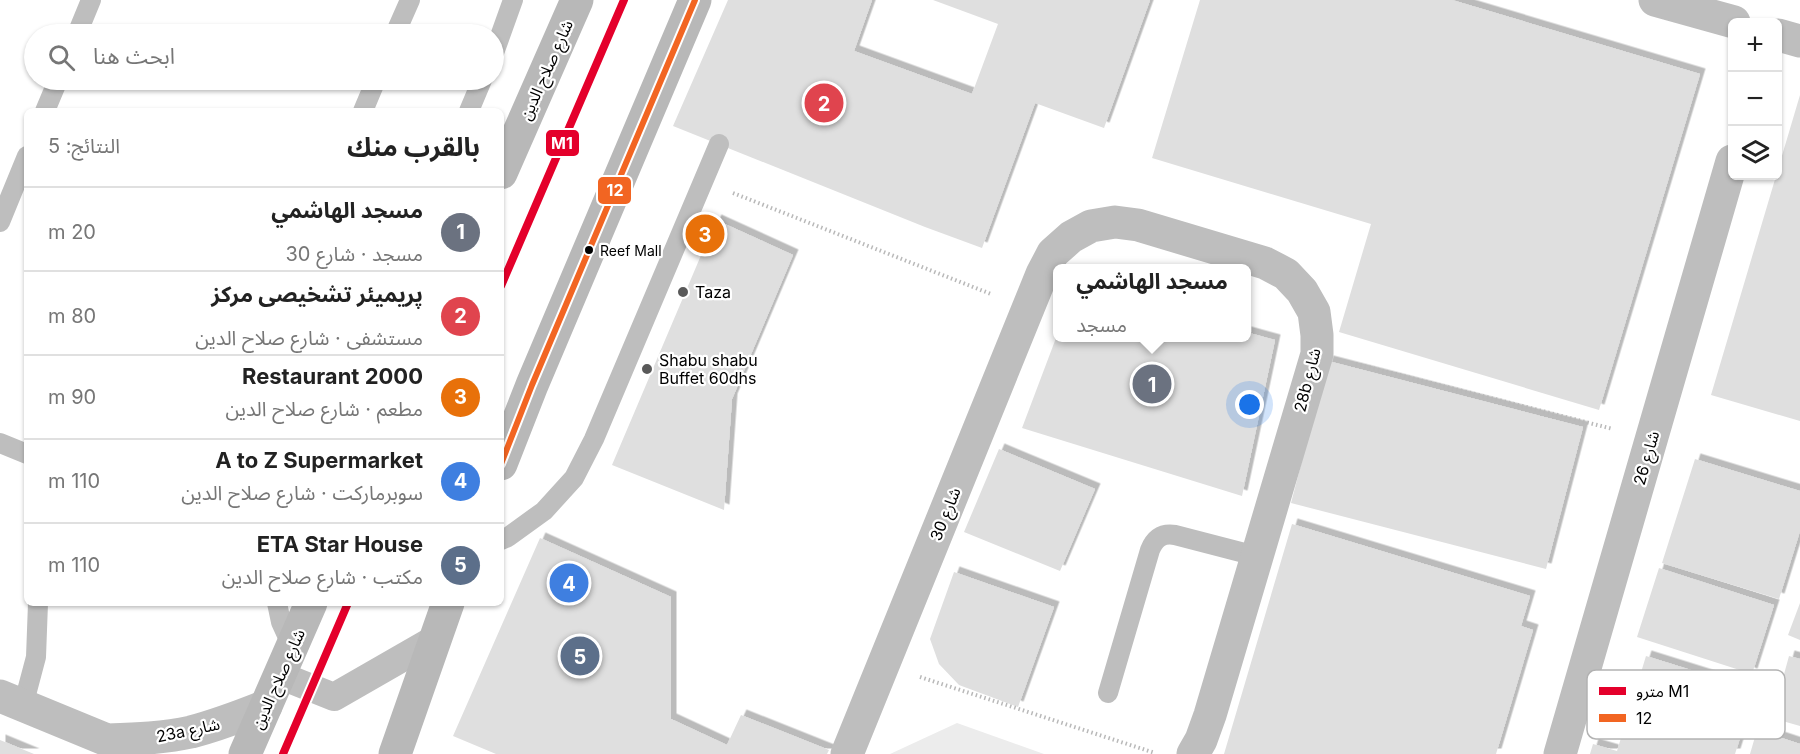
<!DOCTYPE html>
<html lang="ar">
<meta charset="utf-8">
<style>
:root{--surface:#fff;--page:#f2f2f2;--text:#222;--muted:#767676;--line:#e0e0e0;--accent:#0b8043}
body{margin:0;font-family:Inter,"Noto Sans Arabic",sans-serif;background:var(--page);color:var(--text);direction:rtl}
.controls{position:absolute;right:18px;top:18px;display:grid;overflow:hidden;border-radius:9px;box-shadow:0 2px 4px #0004}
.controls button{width:54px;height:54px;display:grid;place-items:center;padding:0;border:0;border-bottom:2px solid var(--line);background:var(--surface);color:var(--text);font:30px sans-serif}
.you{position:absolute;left:1250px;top:405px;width:21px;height:21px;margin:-15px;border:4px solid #fff;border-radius:50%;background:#1a73e8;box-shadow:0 0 0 9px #1a73e833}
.badge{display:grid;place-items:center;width:39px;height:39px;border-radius:50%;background:var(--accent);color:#fff;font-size:20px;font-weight:700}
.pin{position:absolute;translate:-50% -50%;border:3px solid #fff;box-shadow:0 2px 6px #0006}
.popup{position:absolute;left:1053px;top:264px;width:198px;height:78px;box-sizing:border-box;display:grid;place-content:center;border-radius:9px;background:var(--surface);filter:drop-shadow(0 2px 4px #0005);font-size:20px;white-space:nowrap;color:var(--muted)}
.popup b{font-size:22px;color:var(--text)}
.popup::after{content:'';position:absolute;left:50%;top:100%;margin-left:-12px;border:12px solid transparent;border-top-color:var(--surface)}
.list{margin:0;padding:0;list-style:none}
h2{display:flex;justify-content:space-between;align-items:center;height:78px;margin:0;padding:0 24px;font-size:26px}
h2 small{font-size:20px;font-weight:400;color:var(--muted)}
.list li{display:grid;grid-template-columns:39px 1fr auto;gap:18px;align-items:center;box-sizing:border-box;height:84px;padding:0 24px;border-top:2px solid var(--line)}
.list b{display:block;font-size:22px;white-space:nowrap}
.list p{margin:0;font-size:20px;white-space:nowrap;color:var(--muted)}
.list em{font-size:20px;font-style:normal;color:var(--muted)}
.icon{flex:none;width:33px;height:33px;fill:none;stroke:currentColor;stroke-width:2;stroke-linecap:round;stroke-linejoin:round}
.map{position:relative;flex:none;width:1800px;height:754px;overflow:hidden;direction:ltr}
.search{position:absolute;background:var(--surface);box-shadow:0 2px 4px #0004;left:24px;top:24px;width:480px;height:66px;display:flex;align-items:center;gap:15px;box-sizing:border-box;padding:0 21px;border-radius:33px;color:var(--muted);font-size:22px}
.panel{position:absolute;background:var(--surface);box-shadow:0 2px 4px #0004;left:24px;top:108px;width:480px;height:498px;border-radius:9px;direction:rtl}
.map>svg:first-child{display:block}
</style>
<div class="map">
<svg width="1800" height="754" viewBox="0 0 1800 754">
<defs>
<filter id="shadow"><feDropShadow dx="5.5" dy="-5.5" stdDeviation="0" flood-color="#0004"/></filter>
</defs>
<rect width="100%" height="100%" fill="#fff"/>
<path fill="#ececec" d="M 957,723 L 1044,754 L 890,754 Z"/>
<path fill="#dfdfdf" filter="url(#shadow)" d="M 728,0 L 872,0 L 854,51 L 972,94 L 998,24 L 933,0 L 1150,0 L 1104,128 L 1035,103 L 982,248 L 925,227 L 673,126 Z
M 1200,0 L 1452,0 L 1700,74 L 1599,410 L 1339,332 L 1371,224 L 1152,158 Z
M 1800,95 L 1800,421 L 1711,395 Z
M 716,220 L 793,255 L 732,399 L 724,510 L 612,465 Z
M 1246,332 L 1275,340 L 1242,496 L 1022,428 L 1056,338 L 1246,338 Z
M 1328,361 L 1583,427 L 1546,569 L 1291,503 Z
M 999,449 L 1095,489 L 1060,571 L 964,532 Z
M 1695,459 L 1800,491 L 1800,531 L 1779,599 L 1662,563 Z
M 1292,524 L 1530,596 L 1521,626 L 1533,630 L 1496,754 L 1224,754 Z
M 540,538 L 671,597 L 671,719 L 727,745 L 741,715 L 829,750 L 827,754 L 496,754 L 453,736 Z
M 1659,568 L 1774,605 L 1752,674 L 1637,637 Z
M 954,572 L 1054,607 L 1018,707 L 959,685 L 939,664 L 930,639 Z
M 1800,603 L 1800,640 L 1788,635 Z
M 1646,656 L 1755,690 L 1735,754 L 1590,754 L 1593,744 L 1617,751 Z
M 1789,656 L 1800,659 L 1800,726 L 1772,718 Z
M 1757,730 L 1800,744 L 1800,754 L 1750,754 Z
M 0,740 L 34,754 L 0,754 Z"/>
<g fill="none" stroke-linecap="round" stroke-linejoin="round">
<path stroke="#b9b9b9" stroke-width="4" stroke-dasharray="1.5 3" stroke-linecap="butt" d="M 733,193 L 991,294
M 1356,364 L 1613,429
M 920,677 L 1155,753"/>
<path stroke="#bebebe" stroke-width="20" d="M 77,34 L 91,0
M 395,34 L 410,0
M 494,53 L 513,0
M 45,111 L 58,80
M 363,111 L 376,80
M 469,111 L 482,80
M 0,222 L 27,156
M 0,443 L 27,454
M 501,540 L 508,537 L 544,511 L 574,478 L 594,439 L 719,144
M 277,603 L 281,622 L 292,646
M 1108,693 L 1150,550 C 1155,538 1162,533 1175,535 L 1256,556
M 23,706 L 36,657 L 38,603"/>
<path stroke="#bebebe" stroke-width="28" d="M 279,675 L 334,697 L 435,639"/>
<path stroke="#bebebe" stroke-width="33" d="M 1655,0 L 1734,22
M 1778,35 L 1800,41
M 0,696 L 107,740 L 122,754
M 107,740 C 135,739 164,738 191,732 C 217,725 241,716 266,706
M 847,754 L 1042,274 L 1053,253 L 1071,237 L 1091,226 L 1115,222 L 1138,225 L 1265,263 L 1286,274 L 1302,291 L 1314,312 L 1317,335 L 1317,354 L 1210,715 L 1201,740 L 1193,754
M 1560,754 L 1732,161"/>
<path stroke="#b8b8b8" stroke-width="33" d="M 501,173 L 577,0
M 501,464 L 532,385 L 695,0
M 245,754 L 311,603
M 395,754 L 448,603"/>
<g stroke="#fff" stroke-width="10">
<path id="bus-1" d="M 501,464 L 532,385 L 695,0"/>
</g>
<use href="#bus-1" stroke="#f26522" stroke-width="6"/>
<g stroke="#fff" stroke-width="12">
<path id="metro-1" d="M 501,286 L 624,0
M 283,754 L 348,603"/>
</g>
<use href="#metro-1" stroke="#e4002b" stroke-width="8"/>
</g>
<circle fill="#000" stroke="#fff" stroke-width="2" cx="589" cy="250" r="5"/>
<g fill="#595959" stroke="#fff" stroke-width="2">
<circle cx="683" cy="292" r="6"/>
<circle cx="647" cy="369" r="6"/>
</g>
<g text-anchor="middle" stroke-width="4.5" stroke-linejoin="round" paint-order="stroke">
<g font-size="14" fill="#000" stroke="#fff" text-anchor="start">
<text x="600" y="256">Reef Mall</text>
</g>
<g font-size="16" fill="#000" stroke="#fff">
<text transform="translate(546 70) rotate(-66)" y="6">شارع صلاح الدين</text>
<text transform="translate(1307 380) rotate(-76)" y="6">28b شارع</text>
<text transform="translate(1646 458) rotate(-74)" y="6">شارع 26</text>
<text transform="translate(945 514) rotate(-68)" y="6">شارع 30</text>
<text transform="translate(278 679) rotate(-66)" y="6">شارع صلاح الدين</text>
<text transform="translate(188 730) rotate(-12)" y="6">23a شارع</text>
</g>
<g font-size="16" fill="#000" stroke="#fff" text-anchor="start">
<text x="695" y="298">Taza</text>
<text x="659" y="366">Shabu shabu<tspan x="659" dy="18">Buffet 60dhs</tspan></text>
</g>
</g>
<rect x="1587" y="670" width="198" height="69" rx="9" fill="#fff" stroke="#b2b2b2" stroke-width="1.5"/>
<rect x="1599" y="687" width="27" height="8" fill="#e4002b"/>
<rect x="1599" y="714" width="27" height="8" fill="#f26522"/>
<g font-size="16" fill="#000">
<text x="1636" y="697">مترو M1</text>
<text x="1636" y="724">12</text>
</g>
<g stroke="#fff" stroke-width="2">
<rect x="545" y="129" width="35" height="28" rx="6" fill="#e4002b"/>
<rect x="597" y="176" width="35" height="29" rx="6" fill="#f26522"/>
</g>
<g font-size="16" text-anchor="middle" font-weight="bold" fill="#fff">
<text x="562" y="149">M1</text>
<text x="615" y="196">12</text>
</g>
</svg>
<div class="controls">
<button>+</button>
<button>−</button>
<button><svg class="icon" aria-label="layers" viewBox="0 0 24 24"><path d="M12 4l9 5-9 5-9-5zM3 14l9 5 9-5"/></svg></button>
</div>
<div class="you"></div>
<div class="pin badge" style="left:1152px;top:384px;background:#6b7280">1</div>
<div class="popup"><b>مسجد الهاشمي</b>مسجد</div>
<div class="pin badge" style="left:824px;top:103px;background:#e0444e">2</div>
<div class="pin badge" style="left:705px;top:234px;background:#e8710a">3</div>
<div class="pin badge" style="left:569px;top:583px;background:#3f7fe0">4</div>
<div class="pin badge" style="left:580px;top:656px;background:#5c6f8a">5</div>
<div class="search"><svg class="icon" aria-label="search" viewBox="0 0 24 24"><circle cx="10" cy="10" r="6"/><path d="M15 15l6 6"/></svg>ابحث هنا</div>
<section class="panel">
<h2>بالقرب منك<small>النتائج: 5</small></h2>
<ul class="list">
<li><span class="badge" style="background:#6b7280">1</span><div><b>مسجد الهاشمي</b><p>مسجد · شارع 30</p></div><em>20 m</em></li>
<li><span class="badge" style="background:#e0444e">2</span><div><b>پریمیئر تشخیصی مرکز</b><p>مستشفى · شارع صلاح الدين</p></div><em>80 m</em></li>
<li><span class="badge" style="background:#e8710a">3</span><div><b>2000 Restaurant</b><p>مطعم · شارع صلاح الدين</p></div><em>90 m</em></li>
<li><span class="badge" style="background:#3f7fe0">4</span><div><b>A to Z Supermarket</b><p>سوبرماركت · شارع صلاح الدين</p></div><em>110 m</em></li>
<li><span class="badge" style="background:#5c6f8a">5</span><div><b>ETA Star House</b><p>مكتب · شارع صلاح الدين</p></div><em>110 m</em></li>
</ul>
</section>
</div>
